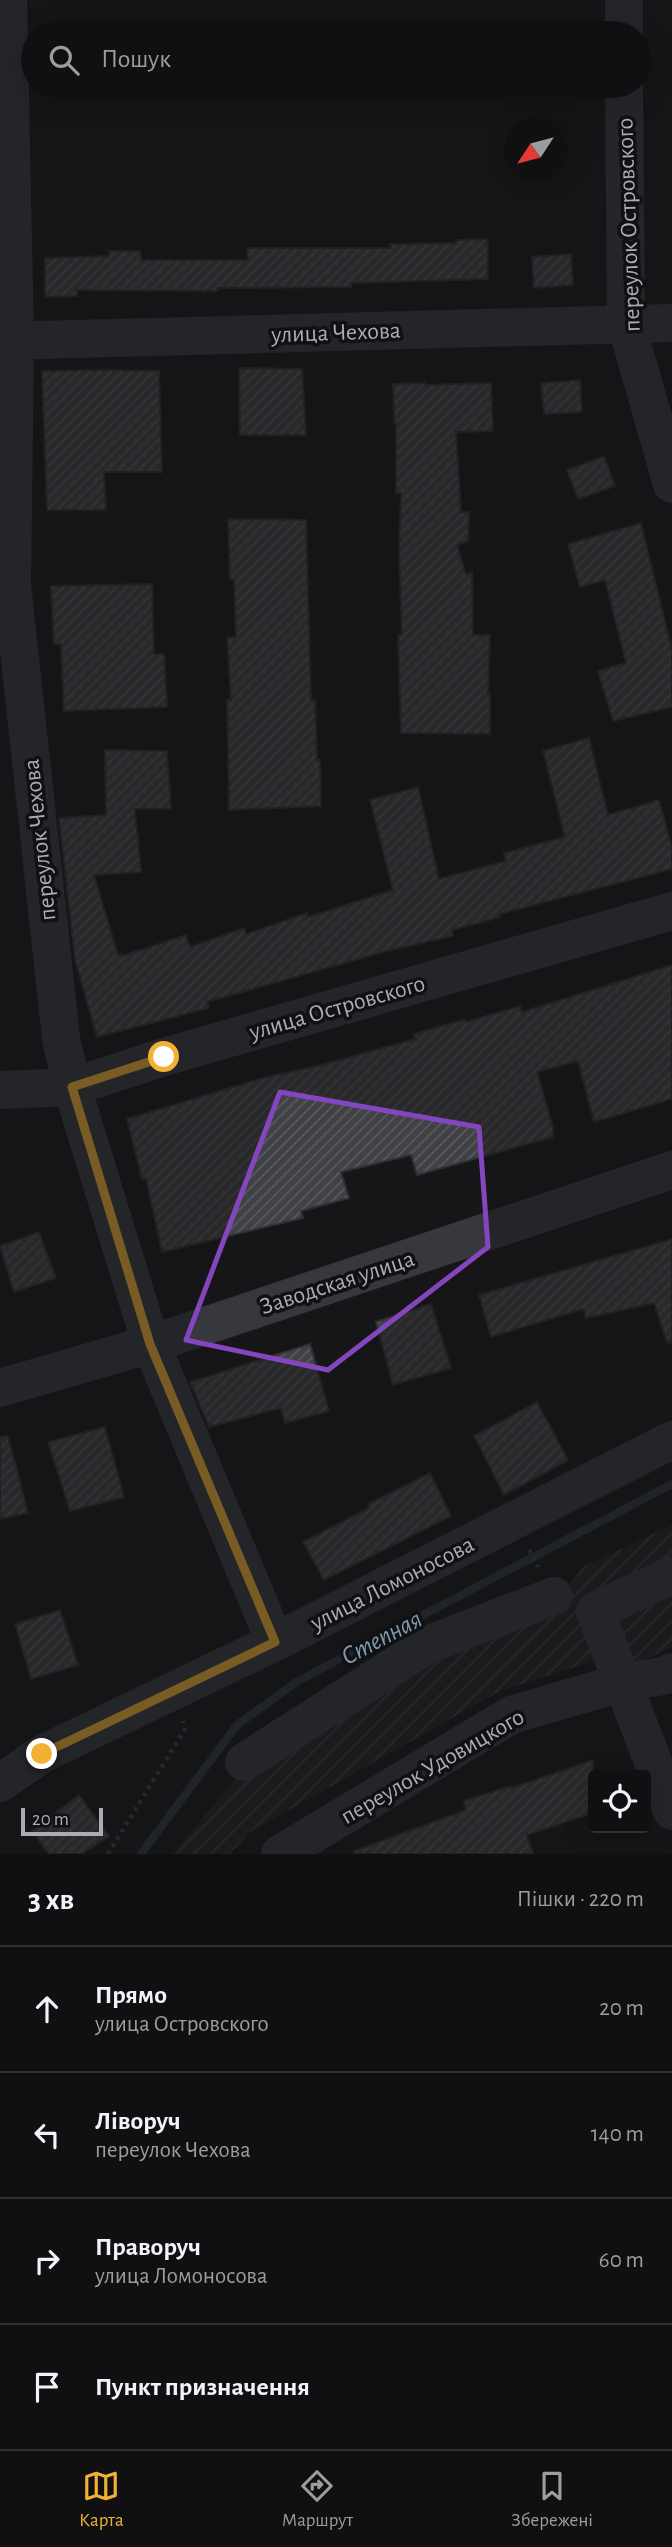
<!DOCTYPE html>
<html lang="uk">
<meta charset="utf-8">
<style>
:root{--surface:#101012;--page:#19191b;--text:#f1f3f6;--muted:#9c9d9f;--line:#303032;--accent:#f2b134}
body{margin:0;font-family:"Alegreya Sans",sans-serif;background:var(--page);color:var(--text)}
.controls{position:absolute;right:21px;bottom:21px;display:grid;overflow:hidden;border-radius:7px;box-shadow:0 7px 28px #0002}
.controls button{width:63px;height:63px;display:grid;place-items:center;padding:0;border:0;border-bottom:2px solid var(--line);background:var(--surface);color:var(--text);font:35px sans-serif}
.compass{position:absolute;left:504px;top:119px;width:63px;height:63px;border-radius:50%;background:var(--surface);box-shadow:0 7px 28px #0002;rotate:234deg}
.scale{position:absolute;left:21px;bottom:18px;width:82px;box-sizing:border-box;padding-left:7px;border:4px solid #a8adb8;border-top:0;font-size:19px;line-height:24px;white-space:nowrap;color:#a8adb8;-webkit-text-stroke:5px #111113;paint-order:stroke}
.stop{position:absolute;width:21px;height:21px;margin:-16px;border:5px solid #f2b134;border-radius:50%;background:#fff}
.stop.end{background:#f2b134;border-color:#fff;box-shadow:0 2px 7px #0008}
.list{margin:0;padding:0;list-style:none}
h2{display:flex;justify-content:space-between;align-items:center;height:91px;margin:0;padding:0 28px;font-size:30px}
h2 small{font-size:23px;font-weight:400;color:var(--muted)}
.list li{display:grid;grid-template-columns:46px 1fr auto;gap:21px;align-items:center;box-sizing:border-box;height:126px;padding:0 28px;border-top:2px solid var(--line)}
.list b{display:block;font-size:26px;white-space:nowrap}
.list p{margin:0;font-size:23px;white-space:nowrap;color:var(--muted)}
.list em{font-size:23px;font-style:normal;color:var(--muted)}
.icon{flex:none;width:38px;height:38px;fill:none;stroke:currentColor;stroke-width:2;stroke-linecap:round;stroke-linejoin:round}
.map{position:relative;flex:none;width:672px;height:1854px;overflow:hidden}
.search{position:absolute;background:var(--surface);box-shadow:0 7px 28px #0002;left:21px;right:21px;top:21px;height:77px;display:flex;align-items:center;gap:18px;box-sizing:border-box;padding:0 24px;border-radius:38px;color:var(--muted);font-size:26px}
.sheet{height:595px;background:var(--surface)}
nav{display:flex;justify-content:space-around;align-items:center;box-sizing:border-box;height:98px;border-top:2px solid var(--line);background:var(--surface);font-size:19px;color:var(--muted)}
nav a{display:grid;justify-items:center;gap:4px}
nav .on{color:var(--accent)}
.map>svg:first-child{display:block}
</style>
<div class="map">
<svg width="672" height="1854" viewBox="0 0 672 1854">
<defs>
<pattern id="industrial-furrows" width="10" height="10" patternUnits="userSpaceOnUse" patternTransform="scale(1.75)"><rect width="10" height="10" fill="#222225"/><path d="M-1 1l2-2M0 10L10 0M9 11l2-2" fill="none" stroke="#3f3f43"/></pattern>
<pattern id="building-hatch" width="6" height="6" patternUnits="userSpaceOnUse" patternTransform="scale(1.75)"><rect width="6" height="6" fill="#404145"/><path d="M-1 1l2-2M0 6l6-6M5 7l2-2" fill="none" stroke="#595a5e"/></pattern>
</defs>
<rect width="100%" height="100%" fill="#161618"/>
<path fill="url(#industrial-furrows)" d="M 672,1525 L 672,1647 L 643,1661 L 590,1662 L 500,1691 L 250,1832 L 229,1854 L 173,1854 L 234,1780 L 445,1649 L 548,1612 L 583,1567 Z"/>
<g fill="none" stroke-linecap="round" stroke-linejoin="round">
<path stroke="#2c353c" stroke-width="8" d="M 141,1854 L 237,1725 L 298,1681 L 672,1484"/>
</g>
<path fill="url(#building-hatch)" stroke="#303034" stroke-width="2" d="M 488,239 L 488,279 L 351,283 L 351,287 L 217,288 L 217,291 L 77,290 L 77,296 L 45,297 L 45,258 L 109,256 L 109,251 L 140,251 L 141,260 L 248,260 L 247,248 L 391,248 L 390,244 L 456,243 L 456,240 Z
M 571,254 L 573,285 L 534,288 L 532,257 Z
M 239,368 L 302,369 L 306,435 L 240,435 Z
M 107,370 L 159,371 L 162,472 L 104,472 L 106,510 L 47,510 L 42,371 Z
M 580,380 L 582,412 L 544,414 L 541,383 Z
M 425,383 L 425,385 L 491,383 L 493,431 L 456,432 L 461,512 L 469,512 L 468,541 L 457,545 L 466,574 L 472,572 L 473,635 L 490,635 L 488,694 L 490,694 L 490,734 L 401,733 L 398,635 L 402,635 L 399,549 L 401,493 L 396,493 L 396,423 L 394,423 L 393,384 Z
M 604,456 L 615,486 L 578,499 L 567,470 Z
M 228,519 L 306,520 L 311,700 L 315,700 L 317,760 L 320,760 L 321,806 L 229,810 L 227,700 L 231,700 L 227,637 L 236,637 L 234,579 L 230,579 Z
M 641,523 L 672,649 L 672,707 L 613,721 L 598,671 L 626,663 L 605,580 L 580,587 L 568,544 Z
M 152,584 L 154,654 L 164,654 L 167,707 L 64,711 L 61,644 L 54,644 L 51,586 Z
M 589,738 L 608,815 L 659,800 L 672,847 L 672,869 L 499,914 L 500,917 L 452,930 L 453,936 L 387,951 L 207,1002 L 209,1008 L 97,1037 L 75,960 L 59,818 L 106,815 L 105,750 L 167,751 L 171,809 L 135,809 L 141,872 L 94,875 L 118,955 L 121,954 L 122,956 L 186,935 L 190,947 L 244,928 L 246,934 L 307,913 L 308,917 L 393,890 L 370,800 L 418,787 L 439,879 L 506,861 L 504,853 L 565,837 L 543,751 Z
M 672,965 L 672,1099 L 594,1122 L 578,1061 L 537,1072 L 553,1127 L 553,1137 L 417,1175 L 411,1155 L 341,1172 L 349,1198 L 301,1211 L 303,1218 L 162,1252 L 146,1178 L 142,1179 L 127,1119 L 266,1077 L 317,1066 L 415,1039 L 414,1034 L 465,1019 L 466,1022 L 520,1006 L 522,1012 Z
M 39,1232 L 56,1278 L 14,1292 L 0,1246 Z
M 672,1239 L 672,1342 L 667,1343 L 654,1303 L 586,1318 L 583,1309 L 491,1337 L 479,1295 Z
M 431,1304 L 451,1368 L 393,1385 L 376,1322 Z
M 310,1344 L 329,1411 L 285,1423 L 281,1408 L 209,1427 L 190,1382 Z
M 537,1402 L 568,1460 L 504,1495 L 474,1436 Z
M 105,1427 L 124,1497 L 70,1511 L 48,1442 Z
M 8,1436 L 28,1513 L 0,1519 L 0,1437 Z
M 430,1473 L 451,1516 L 324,1580 L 303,1542 L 369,1508 L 368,1504 Z
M 60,1610 L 78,1665 L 31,1679 L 15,1624 Z
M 593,1760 L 593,1813 L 527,1835 L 533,1854 L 354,1854 L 354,1851 L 466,1810 L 464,1801 L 511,1786 L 512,1788 Z
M 79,1795 L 109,1836 L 82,1854 L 49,1854 L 32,1831 Z"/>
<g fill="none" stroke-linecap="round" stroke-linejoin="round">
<path stroke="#3d3f44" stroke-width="4.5" stroke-dasharray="3.5 5" stroke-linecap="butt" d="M 529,1550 L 538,1567
M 108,1854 L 185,1729 L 183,1721"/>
<path stroke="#37383d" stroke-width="38" d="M 8,0 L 15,341 L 12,585 L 61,1038 L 72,1087 L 151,1344 L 275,1642
M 624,0 L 624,33
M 624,86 L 626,323 L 672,484
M 0,341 L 672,323
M 0,1090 L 72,1087 L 164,1057 L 672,911
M 0,1388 L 151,1344 L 672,1170
M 672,1575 L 595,1611 L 672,1811
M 244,1762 L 427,1645 L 554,1596
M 0,1783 L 42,1754 L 275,1642 L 672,1440
M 280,1854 L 511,1715 L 624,1682 L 663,1676 L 672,1672"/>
</g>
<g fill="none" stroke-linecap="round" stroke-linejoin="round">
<path stroke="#f2b134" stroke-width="9" d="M 42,1754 L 275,1642 L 150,1344 L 72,1087 L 164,1057"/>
</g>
<path d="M0 0H672V1854H0ZM 280,1092 L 479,1127 L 488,1247 L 328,1370 L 186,1340 Z" fill="#161618" fill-opacity=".55" fill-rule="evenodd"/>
<path fill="none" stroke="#8446be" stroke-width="5" stroke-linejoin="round" d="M 280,1092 L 479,1127 L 488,1247 L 328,1370 L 186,1340 Z"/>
<g text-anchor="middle" stroke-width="7" stroke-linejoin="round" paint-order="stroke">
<g font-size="24" fill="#a8adb8" stroke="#111113">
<text transform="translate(628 225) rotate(-92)" y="8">переулок Островского</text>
<text transform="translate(336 332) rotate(-2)" y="8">улица Чехова</text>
<text transform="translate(39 840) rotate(-96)" y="8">переулок Чехова</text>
<text transform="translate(337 1007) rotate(-16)" y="8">улица Островского</text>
<text transform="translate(337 1282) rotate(-18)" y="8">Заводская улица</text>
<text transform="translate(392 1583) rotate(-27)" y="8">улица Ломоносова</text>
<text transform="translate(432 1766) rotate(-30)" y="8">переулок Удовицкого</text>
</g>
<g font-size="26" font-style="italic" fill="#7f9bb3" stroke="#111113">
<text transform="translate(381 1637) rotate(-28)" y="9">Степная</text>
</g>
</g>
</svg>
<div class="controls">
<button><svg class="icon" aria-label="locate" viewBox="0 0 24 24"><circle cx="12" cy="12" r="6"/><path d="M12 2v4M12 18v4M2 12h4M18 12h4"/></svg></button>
</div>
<svg class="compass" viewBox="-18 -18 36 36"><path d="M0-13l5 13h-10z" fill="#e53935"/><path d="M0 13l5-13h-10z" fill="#9c9d9f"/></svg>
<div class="scale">20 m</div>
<div class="stop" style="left:164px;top:1057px"></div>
<div class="stop end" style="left:42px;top:1754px"></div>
<div class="search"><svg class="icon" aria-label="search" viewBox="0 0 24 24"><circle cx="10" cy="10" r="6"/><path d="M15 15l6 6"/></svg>Пошук</div>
</div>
<section class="sheet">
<h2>3 хв<small>Пішки · 220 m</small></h2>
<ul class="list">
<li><svg class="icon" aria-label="ahead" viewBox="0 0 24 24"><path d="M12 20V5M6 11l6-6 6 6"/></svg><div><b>Прямо</b><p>улица Островского</p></div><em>20 m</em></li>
<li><svg class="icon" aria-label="left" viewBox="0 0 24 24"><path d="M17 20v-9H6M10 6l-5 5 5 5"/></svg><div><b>Ліворуч</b><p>переулок Чехова</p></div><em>140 m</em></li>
<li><svg class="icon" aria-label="right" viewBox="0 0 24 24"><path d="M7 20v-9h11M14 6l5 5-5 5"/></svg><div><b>Праворуч</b><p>улица Ломоносова</p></div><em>60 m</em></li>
<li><svg class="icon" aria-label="arrive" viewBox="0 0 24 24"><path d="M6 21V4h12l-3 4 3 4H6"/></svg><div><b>Пункт призначення</b></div></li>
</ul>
</section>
<nav>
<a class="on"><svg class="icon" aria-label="map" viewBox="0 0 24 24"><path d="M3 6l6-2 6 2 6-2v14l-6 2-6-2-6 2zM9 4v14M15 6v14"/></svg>Карта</a>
<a><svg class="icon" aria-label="directions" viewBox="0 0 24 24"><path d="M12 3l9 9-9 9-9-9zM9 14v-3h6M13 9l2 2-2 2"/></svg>Маршрут</a>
<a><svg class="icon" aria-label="saved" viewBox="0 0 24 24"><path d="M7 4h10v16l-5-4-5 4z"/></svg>Збережені</a>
</nav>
